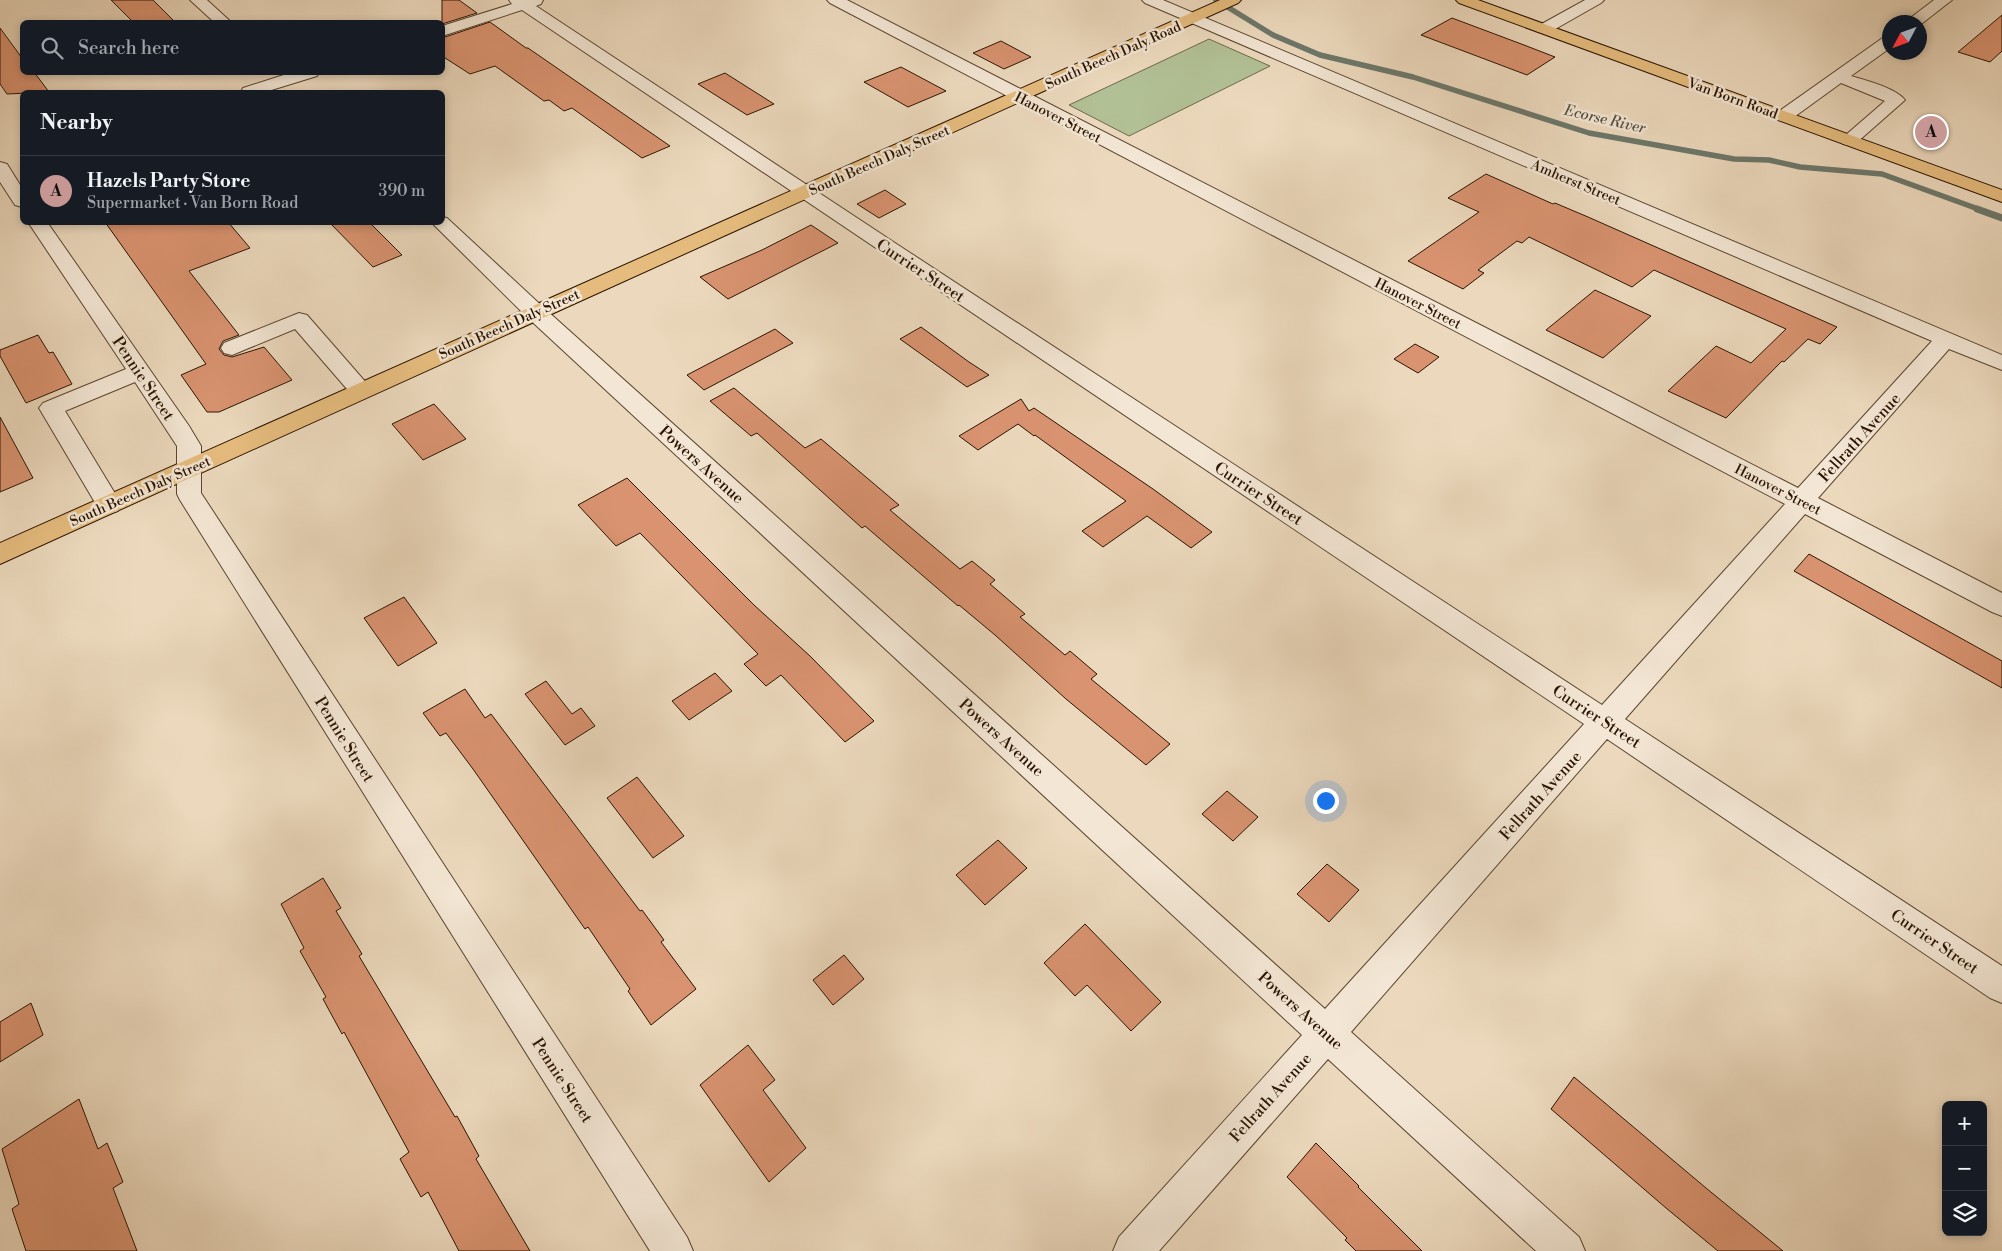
<!DOCTYPE html>
<meta charset="utf-8">
<style>
:root{--surface:#171b24;--page:#20242c;--text:#f1f3f6;--muted:#9ea1a6;--line:#363941;--accent:#c59692}
body{margin:0;font-family:"Libre Bodoni",serif;background:var(--page);color:var(--text)}
.controls{position:absolute;right:15px;bottom:15px;display:grid;overflow:hidden;border-radius:8px;box-shadow:0 2px 8px #0003}
.controls button{width:45px;height:45px;display:grid;place-items:center;padding:0;border:0;border-bottom:1px solid var(--line);background:var(--surface);color:var(--text);font:25px sans-serif}
.compass{position:absolute;left:1882px;top:15px;width:45px;height:45px;border-radius:50%;background:var(--surface);box-shadow:0 2px 8px #0003;rotate:229deg}
.you{position:absolute;left:1325px;top:800px;width:18px;height:18px;margin:-12px;border:4px solid #fff;border-radius:50%;background:#1a73e8;box-shadow:0 0 0 8px #1a73e833}
.badge{display:grid;place-items:center;width:32px;height:32px;border-radius:50%;background:var(--accent);color:#111;font-size:16px;font-weight:700}
.pin{position:absolute;translate:-50% -50%;border:2px solid #fff;box-shadow:0 1px 5px #0006}
.list{margin:0;padding:0;list-style:none}
h2{display:flex;justify-content:space-between;align-items:center;height:65px;margin:0;padding:0 20px;font-size:21px}
h2 small{font-size:16px;font-weight:400;color:var(--muted)}
.list li{display:grid;grid-template-columns:32px 1fr auto;gap:15px;align-items:center;box-sizing:border-box;height:70px;padding:0 20px;border-top:1px solid var(--line)}
.list b{display:block;font-size:19px;white-space:nowrap}
.list p{margin:0;font-size:16px;white-space:nowrap;color:var(--muted)}
.list em{font-size:16px;font-style:normal;color:var(--muted)}
.icon{flex:none;width:28px;height:28px;fill:none;stroke:currentColor;stroke-width:2;stroke-linecap:round;stroke-linejoin:round}
.map{position:relative;flex:none;width:2002px;height:1251px;overflow:hidden}
.search{position:absolute;background:var(--surface);box-shadow:0 2px 8px #0003;left:20px;top:20px;width:425px;height:55px;display:flex;align-items:center;gap:12px;box-sizing:border-box;padding:0 18px;border-radius:8px;color:var(--muted);font-size:19px}
.panel{position:absolute;background:var(--surface);box-shadow:0 2px 8px #0003;left:20px;top:90px;width:425px;height:135px;border-radius:8px}
.map>svg:first-child{display:block}
</style>
<div class="map">
<svg width="2002" height="1251" viewBox="0 0 2002 1251">
<rect width="100%" height="100%" fill="#ecd9bd"/>
<filter id="stains"><feTurbulence type="fractalNoise" baseFrequency=".004" numOctaves="4"/><feColorMatrix values="0 0 0 0 .2 0 0 0 0 .09 0 0 0 0 .02 0 0 0 .5 -.17"/></filter>
<radialGradient id="worn" r=".72"><stop offset=".6" stop-color="#630" stop-opacity="0"/><stop offset="1" stop-color="#630" stop-opacity=".3"/></radialGradient>
<path fill="#b2c095" stroke="#6e6a4a" d="M 1209,39 L 1270,66 L 1129,136 L 1069,105 Z"/>
<g fill="none" stroke-linecap="round" stroke-linejoin="round">
<path stroke="#6d786b" stroke-width="5.5" d="M 1216,0 L 1273,35 L 1320,55 L 1413,77 L 1589,133 L 1734,159 L 1769,160 L 1800,167 L 1882,174 L 1981,210"/>
<path stroke="#6d786b" stroke-width="7" d="M 1977,209 L 2002,218"/>
</g>
<path fill="#d99370" stroke="#2a1400" d="M 111,0 L 153,0 L 175,22 L 133,22 Z
M 442,0 L 459,0 L 477,13 L 442,24 Z
M 2002,15 L 2002,51 L 1990,62 L 1958,52 Z
M 1452,18 L 1524,45 L 1555,57 L 1527,75 L 1421,35 Z
M 490,22 L 526,48 L 528,48 L 670,146 L 642,158 L 572,108 L 564,111 L 549,100 L 544,101 L 495,66 L 470,74 L 442,56 L 442,38 Z
M 0,28 L 22,58 L 22,72 L 34,72 L 49,92 L 7,94 L 0,84 Z
M 1001,41 L 1031,57 L 1004,69 L 973,53 Z
M 901,67 L 946,91 L 908,107 L 864,82 Z
M 725,73 L 774,104 L 747,115 L 698,84 Z
M 1486,174 L 1553,204 L 1555,203 L 1588,217 L 1837,327 L 1820,344 L 1808,339 L 1784,362 L 1782,361 L 1726,418 L 1668,391 L 1716,346 L 1751,363 L 1786,329 L 1654,270 L 1632,287 L 1529,237 L 1522,243 L 1517,241 L 1478,270 L 1484,273 L 1463,289 L 1408,261 L 1479,212 L 1448,198 Z
M 885,190 L 906,204 L 879,218 L 857,204 Z
M 105,222 L 228,222 L 250,248 L 189,271 L 239,335 L 223,341 L 219,349 L 224,355 L 232,357 L 264,347 L 292,380 L 219,412 L 207,412 L 181,375 L 206,364 Z
M 329,222 L 369,222 L 402,255 L 373,267 Z
M 811,225 L 838,243 L 728,299 L 700,277 L 762,250 Z
M 1595,290 L 1651,316 L 1603,358 L 1546,330 Z
M 921,327 L 969,362 L 989,375 L 967,387 L 900,339 Z
M 775,329 L 793,343 L 704,390 L 687,375 Z
M 38,335 L 49,353 L 53,352 L 72,384 L 26,403 L 0,356 L 0,350 Z
M 1415,344 L 1439,357 L 1418,373 L 1394,359 Z
M 734,388 L 805,448 L 821,439 L 899,505 L 890,510 L 960,569 L 972,561 L 995,580 L 990,584 L 1025,614 L 1020,617 L 1065,655 L 1070,651 L 1097,674 L 1091,679 L 1170,744 L 1146,765 L 1066,699 L 995,635 L 959,605 L 958,606 L 865,526 L 862,528 L 757,433 L 751,436 L 710,401 Z
M 1021,399 L 1029,411 L 1034,408 L 1153,489 L 1212,532 L 1191,548 L 1147,516 L 1103,547 L 1082,531 L 1126,501 L 1035,435 L 1034,436 L 1018,424 L 978,450 L 959,436 Z
M 434,404 L 466,439 L 423,460 L 392,424 Z
M 0,417 L 33,478 L 0,492 Z
M 627,478 L 754,605 L 810,656 L 874,721 L 845,742 L 781,675 L 766,686 L 744,664 L 758,654 L 640,533 L 616,546 L 578,505 Z
M 1809,554 L 2002,661 L 2002,688 L 1794,571 Z
M 404,597 L 437,643 L 398,666 L 364,618 Z
M 715,673 L 732,691 L 689,720 L 672,701 Z
M 546,681 L 572,714 L 581,708 L 595,726 L 565,745 L 525,694 Z
M 465,689 L 485,718 L 491,714 L 640,911 L 642,910 L 664,940 L 661,942 L 696,989 L 651,1025 L 628,991 L 630,989 L 588,927 L 585,929 L 473,769 L 446,733 L 440,736 L 423,713 Z
M 637,777 L 684,836 L 653,858 L 607,798 Z
M 1227,791 L 1258,817 L 1233,841 L 1202,814 Z
M 998,840 L 1027,868 L 985,905 L 956,875 Z
M 1327,864 L 1359,890 L 1329,922 L 1297,894 Z
M 323,878 L 341,908 L 336,911 L 362,954 L 359,956 L 455,1117 L 457,1116 L 479,1156 L 476,1159 L 530,1251 L 459,1251 L 428,1192 L 421,1197 L 400,1159 L 409,1152 L 344,1032 L 342,1034 L 323,999 L 326,997 L 300,951 L 304,948 L 281,904 Z
M 1085,924 L 1161,1002 L 1131,1031 L 1087,985 L 1075,996 L 1044,963 Z
M 844,955 L 864,979 L 833,1005 L 813,980 Z
M 31,1003 L 43,1035 L 0,1062 L 0,1022 Z
M 748,1045 L 775,1080 L 763,1090 L 806,1148 L 769,1182 L 700,1085 Z
M 1574,1077 L 1706,1188 L 1783,1251 L 1718,1251 L 1666,1208 L 1551,1109 Z
M 79,1099 L 98,1149 L 107,1143 L 123,1182 L 113,1188 L 137,1251 L 26,1251 L 12,1209 L 19,1204 L 2,1149 Z
M 1316,1143 L 1359,1186 L 1358,1187 L 1422,1251 L 1356,1251 L 1345,1240 L 1347,1238 L 1287,1177 Z"/>
<g fill="none" stroke-linecap="round" stroke-linejoin="round">
<g stroke="#5a452f" stroke-width="2">
<path id="minor" d="M 190,0 L 207,0 L 231,22 L 214,22 Z
M 509,0 L 543,0 L 541,4 L 536,6 L 895,243 L 1602,705 L 1785,504 L 830,3 L 827,0 L 847,0 L 1798,488 L 1932,341 L 1145,3 L 1142,0 L 1163,0 L 2002,355 L 2002,370 L 1949,349 L 1818,498 L 2002,593 L 2002,616 L 1992,612 L 1805,514 L 1625,719 L 2002,966 L 2002,1003 L 1990,998 L 1607,739 L 1351,1032 L 1579,1237 L 1585,1251 L 1536,1251 L 1328,1059 L 1159,1251 L 1113,1251 L 1119,1237 L 1302,1035 L 528,318 L 431,222 L 442,222 L 442,217 L 447,218 L 544,308 L 1325,1009 L 1584,724 L 522,10 L 442,36 L 442,26 L 512,4 Z
M 1585,0 L 1604,0 L 1601,3 L 1550,32 L 1538,32 L 1536,29 L 1538,26 Z
M 1934,0 L 1952,0 L 1920,25 L 1920,22 L 1907,22 L 1909,19 Z
M 1890,35 L 1890,48 L 1851,76 C 1865,80 1896,88 1905,100 L 1855,144 L 1849,145 L 1843,144 L 1840,140 L 1885,101 L 1841,83 L 1790,120 L 1784,121 L 1778,120 L 1775,116 L 1778,112 L 1884,37 Z
M 293,72 L 319,72 L 317,76 L 265,92 L 241,92 L 243,88 Z
M 0,162 L 7,164 L 22,188 L 22,207 L 15,205 L 0,182 Z
M 28,222 L 47,222 L 189,426 L 201,446 L 201,493 L 687,1237 L 693,1251 L 650,1251 L 180,500 L 177,494 L 177,446 L 135,382 L 65,411 L 122,505 L 118,511 L 109,514 L 100,511 L 39,408 L 43,403 L 126,369 Z
M 299,313 L 307,315 L 369,386 L 372,391 L 369,396 L 361,398 L 353,396 L 295,329 L 232,355 L 224,353 L 221,348 L 224,343 Z"/>
</g>
<g stroke="#2a1400" stroke-width="2">
<path id="major" d="M 1220,0 L 1241,0 L 1238,3 L 0,564 L 0,543 Z
M 1456,0 L 1478,0 L 2002,190 L 2002,202 L 1459,3 Z"/>
</g>
<use href="#minor" fill="#f3e6d4" fill-rule="evenodd"/>
<use href="#major" fill="#e6bc7e" fill-rule="evenodd"/>
</g>
<g text-anchor="middle" stroke-width="5" stroke-linejoin="round" paint-order="stroke">
<g font-size="14" fill="#2a1400" stroke="#f3e6d4">
<text transform="translate(1113 55) rotate(-24)" y="5">South Beech Daly Road</text>
<text transform="translate(1733 98) rotate(20)" y="5">Van Born Road</text>
<text transform="translate(1058 117) rotate(27)" y="5">Hanover Street</text>
<text transform="translate(879 160) rotate(-24)" y="5">South Beech Daly Street</text>
<text transform="translate(1576 182) rotate(23)" y="5">Amherst Street</text>
<text transform="translate(1418 303) rotate(27)" y="5">Hanover Street</text>
<text transform="translate(509 324) rotate(-24)" y="5">South Beech Daly Street</text>
<text transform="translate(1778 489) rotate(27)" y="5">Hanover Street</text>
<text transform="translate(140 491) rotate(-24)" y="5">South Beech Daly Street</text>
</g>
<g font-size="15" font-style="italic" fill="#514e3f" stroke="#f3e6d4">
<text transform="translate(1605 119) rotate(13)" y="5">Ecorse River</text>
</g>
<g font-size="16" fill="#2a1400" stroke="#f3e6d4">
<text transform="translate(921 270) rotate(33)" y="6">Currier Street</text>
<text transform="translate(144 378) rotate(56)" y="6">Pennie Street</text>
<text transform="translate(1859 437) rotate(-48)" y="6">Fellrath Avenue</text>
<text transform="translate(702 464) rotate(42)" y="6">Powers Avenue</text>
<text transform="translate(1259 493) rotate(33)" y="6">Currier Street</text>
<text transform="translate(1597 716) rotate(33)" y="6">Currier Street</text>
<text transform="translate(1002 737) rotate(42)" y="6">Powers Avenue</text>
<text transform="translate(345 739) rotate(58)" y="6">Pennie Street</text>
<text transform="translate(1540 795) rotate(-48)" y="6">Fellrath Avenue</text>
<text transform="translate(1935 941) rotate(34)" y="6">Currier Street</text>
<text transform="translate(1301 1010) rotate(42)" y="6">Powers Avenue</text>
<text transform="translate(563 1080) rotate(57)" y="6">Pennie Street</text>
<text transform="translate(1270 1097) rotate(-48)" y="6">Fellrath Avenue</text>
</g>
</g>
<rect width="100%" height="100%" filter="url(#stains)"/>
<rect width="100%" height="100%" fill="url(#worn)"/>
</svg>
<div class="controls">
<button>+</button>
<button>−</button>
<button><svg class="icon" aria-label="layers" viewBox="0 0 24 24"><path d="M12 4l9 5-9 5-9-5zM3 14l9 5 9-5"/></svg></button>
</div>
<svg class="compass" viewBox="-18 -18 36 36"><path d="M0-13l5 13h-10z" fill="#e53935"/><path d="M0 13l5-13h-10z" fill="#9ea1a6"/></svg>
<div class="you"></div>
<div class="pin badge" style="left:1931px;top:132px">A</div>
<div class="search"><svg class="icon" aria-label="search" viewBox="0 0 24 24"><circle cx="10" cy="10" r="6"/><path d="M15 15l6 6"/></svg>Search here</div>
<section class="panel">
<h2>Nearby<small></small></h2>
<ul class="list">
<li><span class="badge">A</span><div><b>Hazels Party Store</b><p>Supermarket · Van Born Road</p></div><em>390 m</em></li>
</ul>
</section>
</div>
